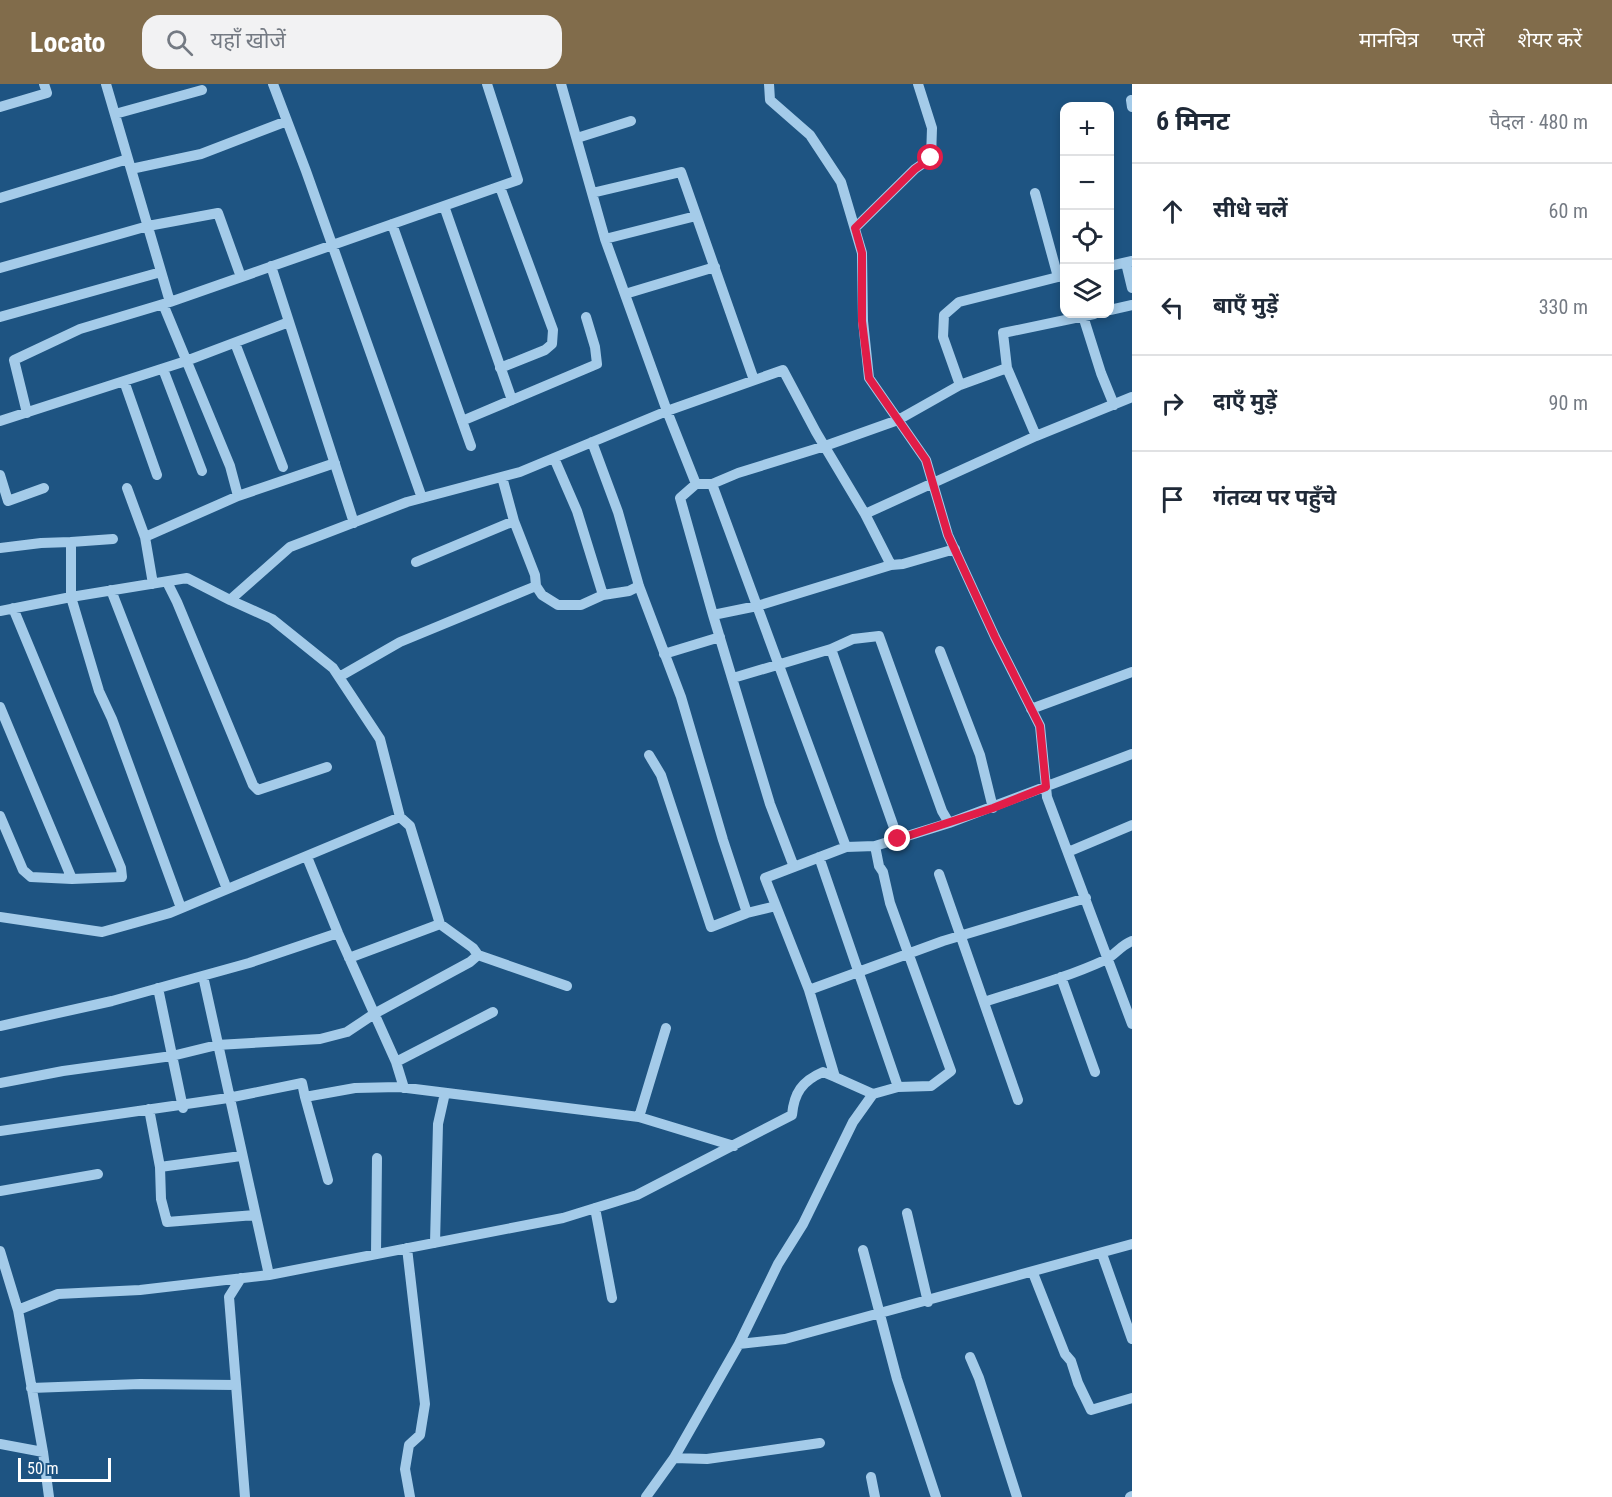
<!DOCTYPE html>
<html lang="hi">
<meta charset="utf-8">
<style>
:root{--surface:#fff;--page:#f2f2f3;--text:#1f2937;--muted:#747a83;--line:#e0e1e3;--accent:#816c4b}
body{margin:0;font-family:"Roboto Condensed","Noto Sans Devanagari",sans-serif;background:var(--page);color:var(--text)}
.controls{position:absolute;right:18px;top:18px;display:grid;overflow:hidden;border-radius:12px;box-shadow:0 3px 9px #0003}
.controls button{width:54px;height:54px;display:grid;place-items:center;padding:0;border:0;border-bottom:2px solid var(--line);background:var(--surface);color:var(--text);font:30px sans-serif}
.scale{position:absolute;left:18px;bottom:15px;width:93px;box-sizing:border-box;padding-left:6px;border:3px solid #fff;border-top:0;font-size:16px;line-height:21px;white-space:nowrap;color:#fff;-webkit-text-stroke:4px #1e5482;paint-order:stroke}
.stop{position:absolute;width:18px;height:18px;margin:-14px;border:4px solid #e11d48;border-radius:50%;background:#fff}
.stop.end{background:#e11d48;border-color:#fff;box-shadow:0 2px 6px #0008}
.list{margin:0;padding:0;list-style:none}
h2{display:flex;justify-content:space-between;align-items:center;height:78px;margin:0;padding:0 24px;font-size:26px}
h2 small{font-size:20px;font-weight:400;color:var(--muted)}
.list li{display:grid;grid-template-columns:39px 1fr auto;gap:18px;align-items:center;box-sizing:border-box;height:96px;padding:0 24px;border-top:2px solid var(--line)}
.list b{display:block;font-size:22px;white-space:nowrap}
.list em{font-size:20px;font-style:normal;color:var(--muted)}
.icon{flex:none;width:33px;height:33px;fill:none;stroke:currentColor;stroke-width:2;stroke-linecap:round;stroke-linejoin:round}
.map{position:relative;flex:none;width:1132px;height:1413px;overflow:hidden}
header{display:flex;align-items:center;gap:36px;box-sizing:border-box;height:84px;padding:0 30px;background:var(--accent);color:#fff}
header strong{font-size:28px}
nav{display:flex;gap:33px;margin-inline-start:auto;font-size:21px}
.search{width:420px;height:54px;background:var(--page);display:flex;align-items:center;gap:15px;box-sizing:border-box;padding:0 21px;border-radius:18px;color:var(--muted);font-size:22px}
main{display:flex}
aside{flex:1;background:var(--surface)}
.map>svg:first-child{display:block}
</style>
<header>
<strong>Locato</strong>
<div class="search"><svg class="icon" aria-label="search" viewBox="0 0 24 24"><circle cx="10" cy="10" r="6"/><path d="M15 15l6 6"/></svg>यहाँ खोजें</div>
<nav><a>मानचित्र</a><a>परतें</a><a>शेयर करें</a></nav>
</header>
<main>
<div class="map">
<svg width="1132" height="1413" viewBox="0 0 1132 1413">
<rect width="100%" height="100%" fill="#1e5482"/>
<g fill="none" stroke-linecap="round" stroke-linejoin="round">
<path stroke="#a4cbe9" stroke-width="10" d="M 106,0 L 170,218
M 273,0 L 306,87 L 422,414
M 561,0 L 605,155 L 667,327 L 696,400
M 769,0 L 770,16 L 810,51 L 841,98 L 862,169 L 863,237 L 869,294 L 926,376 L 948,451 L 995,553 L 1040,642 L 1047,713 L 1132,940
M 1131,16 L 1132,23
M 0,23 L 47,9 L 44,0
M 115,30 L 202,6
M 577,54 L 631,37
M 131,85 L 201,70 L 287,37
M 500,103 L 553,246 L 552,260 L 545,266 L 500,284
M 592,109 L 681,88 L 754,296
M 1035,109 L 1058,193 L 1064,192
M 0,114 L 128,75
M 444,122 L 512,316
M 392,140 L 471,362
M 855,144 L 915,85 L 931,74 L 932,44 L 918,0
M 605,155 L 696,132
M 1126,179 L 1132,204
M 271,182 L 354,439
M 1110,182 L 1132,177
M 0,184 L 148,142 L 218,129 L 241,193
M 625,210 L 715,183
M 163,220 L 230,382 L 238,412
M 1110,226 L 1132,221
M 1083,232 L 1101,289 L 1114,321
M 0,233 L 161,188
M 235,259 L 283,383
M 163,285 L 202,387
M 124,297 L 157,391
M 960,301 L 943,253 L 944,231 L 959,218 L 1058,193
M 27,329 L 14,276 L 80,245 L 170,218 L 518,96 L 487,0
M 0,337 L 186,277 L 289,238
M 462,337 L 597,280 L 595,263 L 586,233
M 1036,352 L 1132,313
M 592,358 L 618,428 L 639,502 L 681,613 L 723,756 L 747,829
M 554,374 L 577,427 L 603,511
M 0,391 L 8,417 L 44,404
M 502,393 L 514,437 L 535,491 L 536,502 L 542,511 L 558,521 L 581,521 L 603,511 L 629,507 L 639,502
M 127,404 L 145,453 L 153,500
M 865,430 L 891,481
M 145,453 L 238,412 L 335,379
M 71,458 L 113,455
M 0,464 L 41,459 L 71,458 L 71,513 L 99,607 L 112,635 L 181,824
M 416,478 L 514,437
M 167,498 L 177,518 L 253,701 L 258,706 L 327,683
M 111,506 L 227,805
M 0,527 L 71,513 L 187,494 L 230,516 L 290,463 L 407,418 L 520,388 L 667,327 L 783,286 L 816,348 L 865,430 L 1036,352 L 1007,284 L 1003,249 L 1094,230
M 713,531 L 757,522 L 891,481 L 903,480 L 955,465
M 831,565 L 898,755
M 940,567 L 980,671 L 993,724
M 664,570 L 720,553
M 339,593 L 400,558 L 536,502
M 733,594 L 831,565 L 853,555 L 879,552 L 942,727 L 949,739
M 0,623 L 72,795
M 1031,625 L 1132,588
M 649,671 L 661,691 L 711,843 L 747,829 L 776,822
M 0,732 L 23,786 L 31,793 L 72,795 L 122,793 L 121,784 L 13,524
M 400,733 L 410,742 L 440,840 L 473,864 L 478,871 L 567,902
M 875,762 L 879,782 L 883,788 L 890,819 L 951,987 L 931,1002 L 898,1003 L 873,1010 L 853,1038 L 803,1140 L 778,1180 L 739,1260 L 785,1255 L 1132,1160
M 846,763 L 875,762 L 949,739 L 1132,670
M 1068,768 L 1132,741
M 307,773 L 338,849 L 396,978 L 404,1004
M 819,773 L 898,1003
M 794,783 L 770,720 L 713,531 L 680,414 L 696,400 L 712,400 L 738,389 L 825,362 L 898,336 L 960,301 L 1007,284
M 939,790 L 1018,1016
M 0,833 L 102,848 L 170,829 L 400,733 L 380,655 L 333,584 L 272,535 L 230,516
M 349,874 L 440,840
M 1061,893 L 1095,988
M 158,904 L 183,1024
M 809,906 L 943,857 L 1086,814
M 984,918 C 1024,905 1066,894 1105,876 C 1115,871 1121,861 1132,857
M 0,942 L 112,917 L 249,879 L 338,849
M 396,978 L 493,928
M 835,993 L 873,1010
M 0,999 L 63,987 L 172,972 L 217,961 L 320,955 L 347,948 L 374,930 L 470,878 L 478,871
M 305,1013 L 328,1096
M 149,1025 L 160,1083 L 161,1115 L 167,1138 L 255,1131
M 639,1033 L 666,944
M 0,1047 L 228,1014 L 302,999 L 305,1013 L 355,1004 L 399,1003 L 639,1033 L 734,1062
M 160,1083 L 241,1072
M 0,1107 L 98,1090
M 595,1124 L 612,1214
M 907,1129 L 928,1218
M 435,1159 L 438,1040 L 445,1009
M 407,1164 L 425,1320 L 420,1351 L 409,1361 L 405,1385 L 410,1413
M 863,1166 L 897,1295 L 936,1413
M 0,1167 L 18,1226 L 43,1368 L 0,1360
M 376,1170 L 377,1074
M 1102,1170 L 1132,1255
M 1033,1189 L 1065,1270 L 1071,1277 L 1078,1299 L 1091,1326 L 1132,1314
M 269,1191 L 563,1134 L 637,1111 L 792,1031 C 794,1009 802,997 823,988 L 835,993 L 809,906 L 765,794 L 846,763 L 712,400
M 241,1194 L 229,1213 L 245,1413
M 18,1226 L 58,1210 L 140,1206 L 269,1191 L 203,892
M 970,1273 L 979,1294 L 1017,1413
M 31,1304 L 140,1300 L 236,1301
M 43,1368 L 49,1413
M 674,1374 L 707,1375 L 820,1359
M 871,1393 L 875,1413
M 646,1413 L 674,1374 L 739,1260
M 1130,1413 L 1132,1412"/>
</g>
<g fill="none" stroke-linecap="round" stroke-linejoin="round">
<path stroke="#e11d48" stroke-width="8" d="M 898,755 L 993,724 L 1046,703 L 1040,642 L 995,553 L 948,451 L 926,376 L 869,294 L 862,237 L 862,169 L 855,144 L 915,85 L 931,74"/>
</g>
</svg>
<div class="controls">
<button>+</button>
<button>−</button>
<button><svg class="icon" aria-label="locate" viewBox="0 0 24 24"><circle cx="12" cy="12" r="6"/><path d="M12 2v4M12 18v4M2 12h4M18 12h4"/></svg></button>
<button><svg class="icon" aria-label="layers" viewBox="0 0 24 24"><path d="M12 4l9 5-9 5-9-5zM3 14l9 5 9-5"/></svg></button>
</div>
<div class="scale">50 m</div>
<div class="stop" style="left:931px;top:74px"></div>
<div class="stop end" style="left:898px;top:755px"></div>
</div>
<aside>
<h2>6 मिनट<small>पैदल · 480 m</small></h2>
<ul class="list">
<li><svg class="icon" aria-label="ahead" viewBox="0 0 24 24"><path d="M12 20V5M6 11l6-6 6 6"/></svg><div><b>सीधे चलें</b></div><em>60 m</em></li>
<li><svg class="icon" aria-label="left" viewBox="0 0 24 24"><path d="M17 20v-9H6M10 6l-5 5 5 5"/></svg><div><b>बाएँ मुड़ें</b></div><em>330 m</em></li>
<li><svg class="icon" aria-label="right" viewBox="0 0 24 24"><path d="M7 20v-9h11M14 6l5 5-5 5"/></svg><div><b>दाएँ मुड़ें</b></div><em>90 m</em></li>
<li><svg class="icon" aria-label="arrive" viewBox="0 0 24 24"><path d="M6 21V4h12l-3 4 3 4H6"/></svg><div><b>गंतव्य पर पहुँचे</b></div></li>
</ul>
</aside>
</main>
